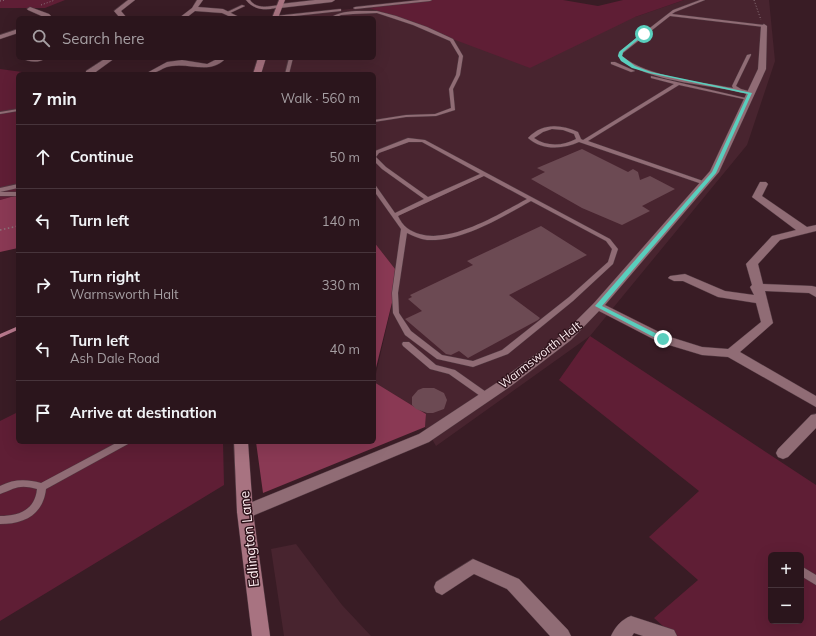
<!DOCTYPE html>
<meta charset="utf-8">
<style>
:root{--surface:#2b151c;--page:#372229;--text:#f1f3f6;--muted:#a69fa3;--line:#47343b}
body{margin:0;font-family:Mulish,sans-serif;background:var(--page);color:var(--text)}
.controls{position:absolute;right:12px;bottom:12px;display:grid;overflow:hidden;border-radius:6px;box-shadow:0 4px 16px #0002}
.controls button{width:36px;height:36px;display:grid;place-items:center;padding:0;border:0;border-bottom:1px solid var(--line);background:var(--surface);color:var(--text);font:20px sans-serif}
.stop{position:absolute;width:12px;height:12px;margin:-9px;border:3px solid #5acebd;border-radius:50%;background:#fff}
.stop.end{background:#5acebd;border-color:#fff;box-shadow:0 1px 4px #0008}
.list{margin:0;padding:0;list-style:none}
h2{display:flex;justify-content:space-between;align-items:center;height:52px;margin:0;padding:0 16px;font-size:17px}
h2 small{font-size:13px;font-weight:400;color:var(--muted)}
.list li{display:grid;grid-template-columns:26px 1fr auto;gap:12px;align-items:center;box-sizing:border-box;height:64px;padding:0 16px;border-top:1px solid var(--line)}
.list b{display:block;font-size:15px;white-space:nowrap}
.list p{margin:0;font-size:13px;white-space:nowrap;color:var(--muted)}
.list em{font-size:13px;font-style:normal;color:var(--muted)}
.icon{flex:none;width:22px;height:22px;fill:none;stroke:currentColor;stroke-width:2;stroke-linecap:round;stroke-linejoin:round}
.map{position:relative;flex:none;width:816px;height:636px;overflow:hidden}
.search{position:absolute;background:var(--surface);box-shadow:0 4px 16px #0002;left:16px;top:16px;width:360px;height:44px;display:flex;align-items:center;gap:10px;box-sizing:border-box;padding:0 14px;border-radius:6px;color:var(--muted);font-size:15px}
.panel{position:absolute;background:var(--surface);box-shadow:0 4px 16px #0002;left:16px;top:72px;width:360px;height:372px;border-radius:6px}
.map>svg:first-child{display:block}
</style>
<div class="map">
<svg width="816" height="636" viewBox="0 0 816 636">
<rect width="100%" height="100%" fill="#391c25"/>
<path fill="#48242f" d="M 684,0 L 769,0 L 775,61 L 747,145 L 590,336 L 436,446 L 425,427 L 426,414 L 374,382 L 399,274 L 374,242 L 374,74 L 257,74 L 262,58 L 374,58 L 374,18 L 287,18 L 296,15 L 367,7 L 635,17 Z
M 296,544 L 342,605 L 371,636 L 284,636 L 271,549 Z"/>
<path fill="#5f1e35" fill-rule="evenodd" d="M 0,0 L 65,0 L 45,8 L 0,8 Z
M 432,0 L 563,0 L 598,6 L 623,0 L 684,0 L 635,17 L 530,68 L 367,7 Z
M 0,69 L 37,74 L 18,74 L 18,195 L 0,200 Z
M 590,336 L 816,485 L 816,636 L 674,636 L 654,618 L 698,580 L 649,537 L 699,491 L 559,380 ZM 771,555 L 801,555 L 801,621 L 771,621 Z
M 18,412 L 18,442 L 223,442 L 224,485 L 0,621 L 0,421 Z"/>
<path fill="#8a3954" d="M 18,195 L 18,248 L 0,252 L 0,200 Z
M 374,242 L 399,274 L 374,376 Z
M 374,382 L 426,414 L 425,427 L 263,493 L 256,442 L 374,442 Z"/>
<g fill="none" stroke-linecap="round" stroke-linejoin="round">
<path stroke="#b7788c" stroke-width="3.5" d="M 0,336 L 18,328"/>
</g>
<path fill="#6c4a53" d="M 582,149 L 628,172 L 633,169 L 638,172 L 640,180 L 650,176 L 675,189 L 642,206 L 650,211 L 622,225 L 582,208 L 531,179 L 545,172 L 537,168 Z
M 541,226 L 587,255 L 509,295 L 540,318 L 538,320 L 468,358 L 459,351 L 451,355 L 446,354 L 405,319 L 422,311 L 408,299 L 412,297 L 410,295 L 473,265 L 467,261 Z
M 423,388 L 434,388 L 444,393 L 447,400 L 444,409 L 433,413 L 427,413 L 416,409 L 412,405 L 412,397 L 418,390 Z"/>
<g fill="none" stroke-linecap="round" stroke-linejoin="round">
<g stroke="#503840" stroke-width="1">
<path id="service" d="M 246,0 L 250,0 C 257,10 269,6 280,5 L 282,6 C 270,11 254,11 246,0 Z
M 420,0 L 432,0 L 430,1 L 355,9 L 353,8 L 355,7 Z
M 700,0 L 705,0 L 675,12 L 672,14 L 764,25 L 766,26 L 764,27 L 670,16 L 623,53 L 622,56 C 647,77 701,82 733,88 L 732,86 L 747,55 L 751,54 L 751,55 L 736,86 L 741,89 L 752,92 L 752,94 C 743,94 733,90 725,89 C 695,84 638,78 618,56 L 620,51 L 673,10 Z
M 242,5 L 245,6 L 228,14 L 225,13 Z
M 340,9 L 341,9 L 341,11 L 276,18 L 273,17 L 275,16 Z
M 360,11 L 377,11 L 396,16 L 427,27 L 453,39 L 463,56 L 460,75 L 453,89 L 455,110 L 436,116 L 406,117 L 374,122 L 374,120 L 406,115 L 435,114 L 451,108 L 449,89 L 456,75 L 459,56 L 450,41 L 413,25 L 377,13 L 353,14 L 341,15 L 335,18 L 330,18 C 338,12 350,11 360,11 Z
M 289,58 L 293,58 L 289,74 L 285,74 Z
M 611,62 L 615,62 L 635,71 L 631,72 L 611,64 Z
M 651,76 L 750,99 L 748,100 L 679,85 L 588,141 L 706,182 L 706,184 L 702,184 L 579,142 C 564,149 542,151 528,138 C 542,123 560,124 578,132 L 581,139 L 583,140 L 674,84 L 651,78 ZM 552,129 L 563,130 L 574,134 L 576,139 C 563,146 547,147 534,138 L 543,132 Z
M 18,109 L 18,111 L 0,114 L 0,112 Z
M 408,138 L 425,140 L 610,239 L 618,249 L 613,264 L 573,301 L 508,354 L 473,367 L 437,359 L 405,335 L 393,313 L 392,293 L 401,229 L 374,191 L 374,185 L 376,186 L 395,213 L 424,199 L 382,169 L 374,161 L 374,152 L 375,151 ZM 409,142 L 422,142 L 480,174 L 428,197 L 386,167 L 376,157 L 379,153 ZM 484,176 L 527,199 C 497,215 440,252 407,228 C 403,225 400,220 398,216 ZM 531,201 L 606,241 L 612,249 L 608,262 L 569,297 L 502,350 L 473,361 L 442,355 L 411,331 L 399,313 L 398,293 L 407,233 C 413,236 420,239 427,240 C 462,242 502,217 531,201 Z
M 18,184 L 18,188 L 0,192 L 0,188 Z
M 0,192 L 18,192 L 18,196 L 0,196 Z
M 403,342 L 409,342 L 436,365 L 455,370 L 489,394 L 490,396 L 489,398 L 483,398 L 449,374 L 430,369 L 403,346 L 402,344 Z
M 118,442 L 129,442 L 128,444 L 46,489 C 43,515 24,524 0,524 L 0,516 C 19,516 35,510 37,489 C 19,484 16,488 0,494 L 0,486 C 14,479 26,479 41,483 Z
M 801,566 L 816,575 L 816,585 L 801,576 Z"/>
</g>
<g stroke="#503840" stroke-width="1">
<path id="minor" d="M 128,0 L 135,0 L 121,11 L 127,18 L 120,18 L 114,11 Z
M 197,0 L 203,0 L 198,7 L 223,9 L 239,17 L 233,18 L 222,13 L 195,11 L 186,18 L 179,18 L 192,8 Z
M 315,0 L 335,0 L 332,2 L 280,8 L 277,6 L 280,4 Z
M 30,7 L 49,14 L 53,18 L 46,18 L 28,10 L 27,9 Z
M 764,24 L 767,26 L 766,69 L 719,172 L 605,305 L 667,336 L 702,347 L 728,349 L 761,322 L 756,303 L 718,297 L 683,281 L 674,281 L 668,278 L 670,276 L 685,274 L 725,291 L 754,295 L 750,287 L 752,285 L 746,264 L 772,236 L 796,230 L 752,197 L 760,182 L 766,182 L 768,184 L 762,196 L 807,227 L 816,225 L 816,231 L 780,240 L 758,264 L 763,284 L 812,286 L 816,287 L 816,297 L 809,293 L 765,291 L 773,323 L 740,352 L 816,396 L 816,407 L 728,357 L 702,355 L 659,342 L 599,311 L 571,340 L 511,386 L 429,442 L 250,517 L 245,518 L 240,517 L 237,512 L 240,507 L 419,434 L 501,380 L 563,334 L 594,303 L 710,171 L 758,69 L 761,26 Z
M 18,29 L 18,33 L 0,39 L 0,35 Z
M 22,58 L 43,58 L 44,59 C 39,63 27,62 22,58 Z
M 106,58 L 115,58 L 93,74 L 86,74 L 86,71 Z
M 219,58 L 224,60 C 209,74 190,63 172,66 C 161,67 159,74 145,74 L 167,62 L 182,60 L 207,64 Z
M 816,414 L 816,428 L 788,457 L 783,459 L 778,457 L 776,453 L 778,449 L 811,415 Z
M 473,559 L 519,579 L 568,630 L 571,636 L 550,636 L 507,589 L 474,574 L 442,595 L 436,592 L 434,587 L 436,582 Z
M 631,616 L 674,630 L 677,636 L 643,636 L 634,633 L 632,636 L 611,636 C 615,627 622,619 631,616 Z"/>
</g>
<g stroke="#503840" stroke-width="1">
<path id="secondary" d="M 279,0 L 285,0 L 278,18 L 272,18 Z
M 258,58 L 266,58 L 261,74 L 253,74 Z
M 234,442 L 248,442 L 253,512 L 270,636 L 252,636 L 237,512 Z"/>
</g>
<path stroke="#8c747b" stroke-width="1" stroke-dasharray="1 2" stroke-linecap="butt" d="M 754,0 L 761,20
M 0,1 L 5,0
M 41,5 L 55,0"/>
<path stroke="#8c747b" stroke-width="1.5" stroke-dasharray="1.5 2.5" stroke-linecap="butt" d="M 0,230 L 18,226"/>
<use href="#service" fill="#906c75" fill-rule="evenodd"/>
<use href="#minor" fill="#906c75" fill-rule="evenodd"/>
<use href="#secondary" fill="#a87381" fill-rule="evenodd"/>
</g>
<path fill="#5acebd" d="M 642,33 L 645,34 L 623,52 L 622,56 L 635,66 L 651,72 L 752,93 L 716,173 L 602,306 L 665,338 L 666,339 L 663,342 L 595,306 L 712,172 L 748,94 L 649,73 L 632,68 L 621,61 L 618,56 L 619,52 Z"/>
<g text-anchor="middle" stroke-width="3" stroke-linejoin="round" paint-order="stroke">
<g font-size="12" fill="#feedf1" stroke="#2f131b">
<text transform="translate(540 355) rotate(-38)" y="4">Warmsworth Halt</text>
</g>
<g font-size="14" fill="#feedf1" stroke="#2f131b">
<text transform="translate(249 539) rotate(-96)" y="5">Edlington Lane</text>
</g>
</g>
</svg>
<div class="controls">
<button>+</button>
<button>−</button>
</div>
<div class="stop" style="left:644px;top:34px"></div>
<div class="stop end" style="left:663px;top:339px"></div>
<div class="search"><svg class="icon" aria-label="search" viewBox="0 0 24 24"><circle cx="10" cy="10" r="6"/><path d="M15 15l6 6"/></svg>Search here</div>
<section class="panel">
<h2>7 min<small>Walk · 560 m</small></h2>
<ul class="list">
<li><svg class="icon" aria-label="ahead" viewBox="0 0 24 24"><path d="M12 20V5M6 11l6-6 6 6"/></svg><div><b>Continue</b></div><em>50 m</em></li>
<li><svg class="icon" aria-label="left" viewBox="0 0 24 24"><path d="M17 20v-9H6M10 6l-5 5 5 5"/></svg><div><b>Turn left</b></div><em>140 m</em></li>
<li><svg class="icon" aria-label="right" viewBox="0 0 24 24"><path d="M7 20v-9h11M14 6l5 5-5 5"/></svg><div><b>Turn right</b><p>Warmsworth Halt</p></div><em>330 m</em></li>
<li><svg class="icon" aria-label="left" viewBox="0 0 24 24"><path d="M17 20v-9H6M10 6l-5 5 5 5"/></svg><div><b>Turn left</b><p>Ash Dale Road</p></div><em>40 m</em></li>
<li><svg class="icon" aria-label="arrive" viewBox="0 0 24 24"><path d="M6 21V4h12l-3 4 3 4H6"/></svg><div><b>Arrive at destination</b></div></li>
</ul>
</section>
</div>
